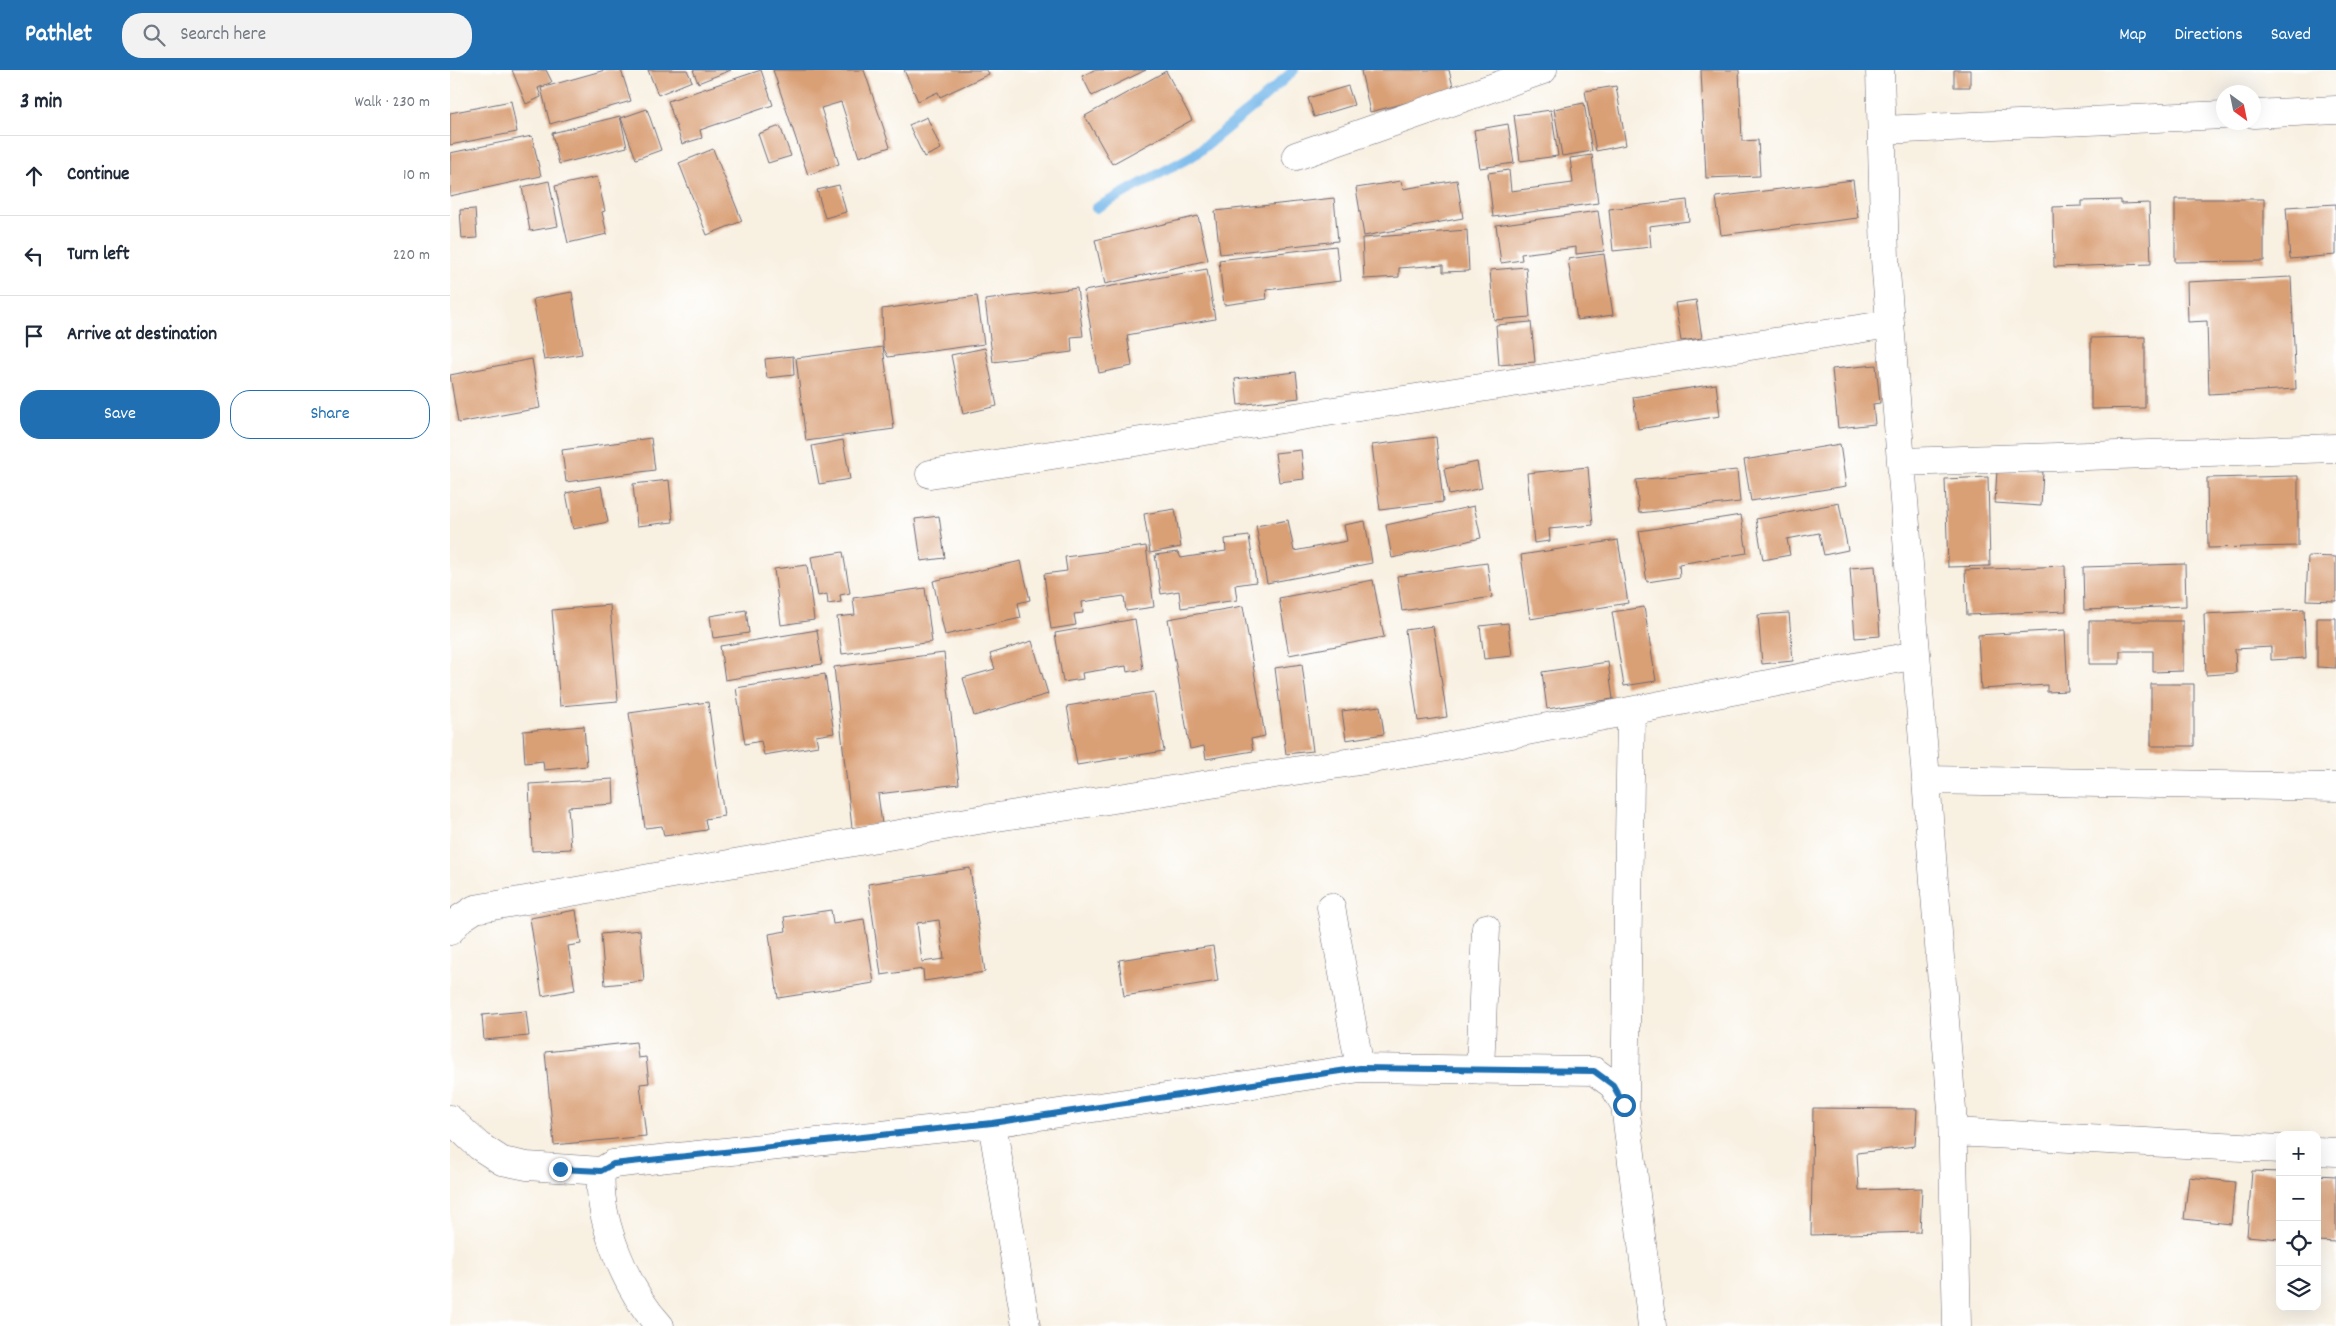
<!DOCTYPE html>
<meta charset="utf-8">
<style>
:root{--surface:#fff;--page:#f2f2f3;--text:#1f2937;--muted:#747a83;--line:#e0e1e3;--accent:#1f6fb2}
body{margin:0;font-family:Dekko,sans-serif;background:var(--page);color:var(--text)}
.controls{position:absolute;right:15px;bottom:15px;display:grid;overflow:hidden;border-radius:10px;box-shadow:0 5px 20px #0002}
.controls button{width:45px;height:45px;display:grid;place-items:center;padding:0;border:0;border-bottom:1px solid var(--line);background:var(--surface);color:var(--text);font:25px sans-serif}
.compass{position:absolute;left:1766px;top:15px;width:45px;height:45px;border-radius:50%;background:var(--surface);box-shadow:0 5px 20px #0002;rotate:147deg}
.stop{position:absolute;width:15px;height:15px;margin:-11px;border:4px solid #1f6fb2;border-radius:50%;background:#fff}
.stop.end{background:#1f6fb2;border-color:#fff;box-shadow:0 1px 5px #0008}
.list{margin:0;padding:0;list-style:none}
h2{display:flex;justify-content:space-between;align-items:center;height:65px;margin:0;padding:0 20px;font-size:21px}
h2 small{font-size:16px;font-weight:400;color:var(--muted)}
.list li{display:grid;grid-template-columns:32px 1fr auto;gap:15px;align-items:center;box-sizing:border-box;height:80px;padding:0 20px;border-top:1px solid var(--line)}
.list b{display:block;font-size:19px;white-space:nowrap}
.list em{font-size:16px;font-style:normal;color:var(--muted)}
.actions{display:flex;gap:10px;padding:15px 20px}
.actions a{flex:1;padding:11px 0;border:1px solid var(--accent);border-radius:20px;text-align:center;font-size:18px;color:var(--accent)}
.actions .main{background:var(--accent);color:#fff}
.icon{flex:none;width:28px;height:28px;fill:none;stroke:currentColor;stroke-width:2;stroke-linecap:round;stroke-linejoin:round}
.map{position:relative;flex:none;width:1886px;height:1256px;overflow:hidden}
header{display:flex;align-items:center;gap:30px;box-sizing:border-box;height:70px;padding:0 25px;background:var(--accent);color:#fff}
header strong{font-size:24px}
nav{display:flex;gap:28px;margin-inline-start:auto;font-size:18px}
.search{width:350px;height:45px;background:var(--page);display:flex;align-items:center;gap:12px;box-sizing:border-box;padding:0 18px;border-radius:20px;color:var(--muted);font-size:19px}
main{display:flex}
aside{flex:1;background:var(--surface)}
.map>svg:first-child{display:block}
</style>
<header>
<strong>Pathlet</strong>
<div class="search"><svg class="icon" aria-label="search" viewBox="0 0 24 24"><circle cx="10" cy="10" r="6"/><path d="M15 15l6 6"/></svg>Search here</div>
<nav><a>Map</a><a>Directions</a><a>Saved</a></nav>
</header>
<main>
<aside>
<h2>3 min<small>Walk · 230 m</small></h2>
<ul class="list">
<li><svg class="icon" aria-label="ahead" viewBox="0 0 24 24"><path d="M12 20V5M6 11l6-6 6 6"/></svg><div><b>Continue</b></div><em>10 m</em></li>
<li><svg class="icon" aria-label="left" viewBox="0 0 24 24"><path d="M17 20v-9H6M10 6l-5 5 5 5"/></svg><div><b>Turn left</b></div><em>220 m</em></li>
<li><svg class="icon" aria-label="arrive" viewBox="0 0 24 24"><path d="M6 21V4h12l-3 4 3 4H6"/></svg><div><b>Arrive at destination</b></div></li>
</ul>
<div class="actions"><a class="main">Save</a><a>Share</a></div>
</aside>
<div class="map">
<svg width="1886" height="1256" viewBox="0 0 1886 1256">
<rect width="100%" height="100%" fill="#fff"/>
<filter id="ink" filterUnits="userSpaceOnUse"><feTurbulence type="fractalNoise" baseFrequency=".02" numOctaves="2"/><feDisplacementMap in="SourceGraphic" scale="10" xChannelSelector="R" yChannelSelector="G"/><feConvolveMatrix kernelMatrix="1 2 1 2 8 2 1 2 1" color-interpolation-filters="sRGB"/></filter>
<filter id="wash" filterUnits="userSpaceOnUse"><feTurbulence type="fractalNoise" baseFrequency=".0096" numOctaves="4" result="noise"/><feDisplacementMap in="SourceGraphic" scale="20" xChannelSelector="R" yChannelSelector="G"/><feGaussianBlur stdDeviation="1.12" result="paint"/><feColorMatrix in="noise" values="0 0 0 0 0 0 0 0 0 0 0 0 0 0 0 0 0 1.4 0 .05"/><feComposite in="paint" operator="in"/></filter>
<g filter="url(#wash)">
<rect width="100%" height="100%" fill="#f8f0e1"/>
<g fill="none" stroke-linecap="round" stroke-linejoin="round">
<path stroke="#75b7ea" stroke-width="10" d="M 646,138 L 744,85 L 809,32 L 844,0"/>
</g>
<g id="blocks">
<path fill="#d99f74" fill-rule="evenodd" d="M 62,0 L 96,0 L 102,12 L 88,18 L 91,27 L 76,34 Z
M 155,0 L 171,0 L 181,31 L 100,54 L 91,18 Z
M 198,0 L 237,0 L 242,11 L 208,25 Z
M 243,0 L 281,0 L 248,13 Z
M 311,0 L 323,35 L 250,60 L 252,68 L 232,74 L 218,31 Z
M 323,0 L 414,0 L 440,77 L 409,87 L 391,32 L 371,38 L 389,94 L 358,105 Z
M 454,0 L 537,0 L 539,4 L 490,27 L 488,22 L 468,31 Z
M 644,0 L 696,0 L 642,26 L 632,6 Z
M 916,0 L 999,0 L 1004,21 L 920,42 L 911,1 Z
M 1251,0 L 1289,0 L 1292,71 L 1308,70 L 1310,106 L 1256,108 Z
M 1504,0 L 1520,0 L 1520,17 L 1504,17 Z
M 716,1 L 742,50 L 662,94 L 635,46 Z
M 898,16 L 904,35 L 864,47 L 858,28 Z
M 1166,16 L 1176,75 L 1146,81 L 1135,21 Z
M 61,31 L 67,62 L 0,75 L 0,43 Z
M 1134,33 L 1142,81 L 1112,86 L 1104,39 Z
M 197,39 L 211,80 L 186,89 L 171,48 Z
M 1101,40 L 1108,86 L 1070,91 L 1064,45 Z
M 170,46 L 177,77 L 109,94 L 102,63 Z
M 477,47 L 491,79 L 474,87 L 459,55 Z
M 1058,54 L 1064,93 L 1030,98 L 1024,60 Z
M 330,56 L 341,86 L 318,93 L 308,64 Z
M 82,66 L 91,106 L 0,126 L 0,83 Z
M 263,79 L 292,151 L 257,165 L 229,93 Z
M 1142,85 L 1148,133 L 1043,147 L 1038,103 L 1059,100 L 1061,121 L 1123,113 L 1120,88 Z
M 147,107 L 155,141 L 152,142 L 157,164 L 118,173 L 105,116 Z
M 1007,110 L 1013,148 L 914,166 L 906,118 L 951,111 L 953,119 Z
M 1403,110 L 1408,148 L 1271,165 L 1266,127 Z
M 99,111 L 108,156 L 80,161 L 72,117 Z
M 389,115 L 396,142 L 375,148 L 367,120 Z
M 884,128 L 888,171 L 770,184 L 765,141 Z
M 1725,129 L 1814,129 L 1814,191 L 1725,192 Z
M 1237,130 L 1239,151 L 1199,156 L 1201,177 L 1163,181 L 1159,139 Z
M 1671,130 L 1671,134 L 1699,133 L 1701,194 L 1604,197 L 1603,137 L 1632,136 L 1632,131 Z
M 1886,134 L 1886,185 L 1840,189 L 1836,137 Z
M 25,139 L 27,168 L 12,169 L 10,140 Z
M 1148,141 L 1154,181 L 1126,184 L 1126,177 L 1071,184 L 1072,190 L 1051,193 L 1046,155 Z
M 748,146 L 758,190 L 655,214 L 645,170 Z
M 1017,160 L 1019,201 L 993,202 L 993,195 L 949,198 L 949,207 L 914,209 L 912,168 Z
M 886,176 L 890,211 L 816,220 L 817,229 L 774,235 L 769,190 Z
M 1154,184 L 1163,245 L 1127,250 L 1118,189 Z
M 1076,197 L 1080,247 L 1044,250 L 1040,200 Z
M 757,199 L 765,249 L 677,265 L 682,296 L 649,303 L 634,221 Z
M 1841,207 L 1846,319 L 1759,324 L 1757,251 L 1738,252 L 1737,212 Z
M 627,218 L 633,266 L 621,267 L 622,282 L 543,292 L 535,230 Z
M 122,222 L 132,284 L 94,290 L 83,229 Z
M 527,226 L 534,274 L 438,287 L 433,277 L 432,239 Z
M 1246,230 L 1252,268 L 1231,271 L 1225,233 Z
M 1081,252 L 1085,292 L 1049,295 L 1046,255 Z
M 1695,267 L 1695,338 L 1641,339 L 1641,268 Z
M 433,277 L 444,359 L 356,371 L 346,288 Z
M 535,278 L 547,336 L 513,344 L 501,285 Z
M 343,286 L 344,305 L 317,308 L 315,289 Z
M 82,289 L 90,338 L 8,353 L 0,305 Z
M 1426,295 L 1430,333 L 1423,334 L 1425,354 L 1388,358 L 1382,299 Z
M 846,302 L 849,328 L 788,335 L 785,309 Z
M 1266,314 L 1270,346 L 1188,359 L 1183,327 Z
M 986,367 L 993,432 L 930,440 L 922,375 Z
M 201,368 L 205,400 L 116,412 L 112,380 Z
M 393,370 L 400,409 L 369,414 L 362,376 Z
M 1390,374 L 1396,416 L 1301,431 L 1294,390 Z
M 851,380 L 854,409 L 829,412 L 825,383 Z
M 1027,392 L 1032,418 L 999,425 L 994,399 Z
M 1138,397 L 1143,455 L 1099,459 L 1100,471 L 1084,473 L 1077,403 Z
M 1287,400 L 1290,432 L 1189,443 L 1186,410 Z
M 1547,400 L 1593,402 L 1591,436 L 1545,433 Z
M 1848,406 L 1848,476 L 1758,478 L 1757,408 Z
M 1538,407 L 1540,496 L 1498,497 L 1495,409 Z
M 219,410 L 223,452 L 187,456 L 183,414 Z
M 151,416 L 158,452 L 123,459 L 116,423 Z
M 1389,433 L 1398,480 L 1374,485 L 1369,463 L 1337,469 L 1340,485 L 1313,490 L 1306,449 Z
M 1024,436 L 1031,468 L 942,488 L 936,455 Z
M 725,439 L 731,477 L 700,483 L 694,444 Z
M 1291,445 L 1297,483 L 1229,494 L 1230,507 L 1197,512 L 1189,461 Z
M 489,446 L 495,488 L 471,491 L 465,449 Z
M 838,450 L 844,481 L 897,471 L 894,455 L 915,451 L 922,493 L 817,513 L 806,456 Z
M 799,466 L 806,512 L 785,515 L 787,530 L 731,538 L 729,521 L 711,524 L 705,485 L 728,482 L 731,488 L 776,481 L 775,469 Z
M 1168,470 L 1178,533 L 1080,549 L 1071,485 Z
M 696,476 L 704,537 L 676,541 L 674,526 L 632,532 L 633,543 L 624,544 L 626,555 L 601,559 L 594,504 L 617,501 L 615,487 Z
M 393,482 L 400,523 L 390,525 L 391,532 L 378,534 L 377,524 L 368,526 L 361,487 Z
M 1858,486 L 1886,487 L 1886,531 L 1856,530 Z
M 571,491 L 580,530 L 568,533 L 571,548 L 495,565 L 483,511 Z
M 1037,493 L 1042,527 L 952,541 L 947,506 Z
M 1735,494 L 1736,536 L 1634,540 L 1633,497 Z
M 357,495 L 364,550 L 331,555 L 324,499 Z
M 1425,496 L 1430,566 L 1405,568 L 1400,498 Z
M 1615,496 L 1616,541 L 1517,545 L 1515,500 Z
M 923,510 L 934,567 L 839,585 L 829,528 Z
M 475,518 L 482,572 L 392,584 L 387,547 L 405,545 L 403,528 Z
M 160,535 L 168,631 L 110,636 L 102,540 Z
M 793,536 L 815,666 L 801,669 L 803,681 L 756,689 L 754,676 L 740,679 L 718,549 Z
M 1194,537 L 1206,611 L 1174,616 L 1162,542 Z
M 1854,539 L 1856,588 L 1821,590 L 1821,577 L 1785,579 L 1786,603 L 1756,605 L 1754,544 Z
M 296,540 L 299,563 L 263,568 L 260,546 Z
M 1339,543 L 1343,591 L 1312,594 L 1308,545 Z
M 1867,548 L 1886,548 L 1886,598 L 1867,597 Z
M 685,549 L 693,599 L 677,602 L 676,596 L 632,603 L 633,609 L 613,612 L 605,563 Z
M 1639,551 L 1733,551 L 1733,601 L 1703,602 L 1703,581 L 1670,581 L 1670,594 L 1639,594 Z
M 1058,553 L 1062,586 L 1034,589 L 1030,556 Z
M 983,556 L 997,647 L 968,651 L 955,560 Z
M 367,560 L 372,594 L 275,610 L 270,576 Z
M 1615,560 L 1618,621 L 1597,622 L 1597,615 L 1531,619 L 1528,565 Z
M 582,571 L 598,624 L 524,646 L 513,608 L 545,599 L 540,584 Z
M 494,583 L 509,714 L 428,724 L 432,754 L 402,758 L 384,597 Z
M 1158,592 L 1163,629 L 1097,639 L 1092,602 Z
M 852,594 L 863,681 L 836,684 L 825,598 Z
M 375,604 L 384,663 L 366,666 L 368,676 L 314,685 L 311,671 L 295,674 L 286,618 Z
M 1701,614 L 1744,614 L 1744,676 L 1701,676 Z
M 704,622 L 714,681 L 627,695 L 617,636 Z
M 258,632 L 274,746 L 255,749 L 257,760 L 214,766 L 212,756 L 195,758 L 179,643 Z
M 930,636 L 934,664 L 896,670 L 892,641 Z
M 134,656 L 137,696 L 94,700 L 93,691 L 75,693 L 73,661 Z
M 163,709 L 164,734 L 118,737 L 121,779 L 82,781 L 79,714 Z
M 520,798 L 535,902 L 474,911 L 473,899 L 431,905 L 418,814 ZM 489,850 L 494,889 L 472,892 L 467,853 Z
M 126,840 L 131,874 L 118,876 L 125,920 L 92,926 L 80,848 Z
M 381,840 L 383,854 L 414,849 L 424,913 L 328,928 L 319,864 L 336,861 L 334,847 Z
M 190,860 L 194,911 L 155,915 L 151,864 Z
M 763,876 L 768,911 L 674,926 L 669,890 Z
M 76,941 L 79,966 L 34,970 L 32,945 Z
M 186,972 L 188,988 L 196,987 L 199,1013 L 190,1014 L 196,1066 L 104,1075 L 95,982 Z
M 1363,1038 L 1467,1039 L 1465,1076 L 1407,1083 L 1409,1120 L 1472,1118 L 1470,1162 L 1361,1165 Z
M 1802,1101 L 1830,1102 L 1830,1169 L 1797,1166 Z
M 1867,1105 L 1886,1106 L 1886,1172 L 1867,1171 Z
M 1739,1107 L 1785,1112 L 1781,1154 L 1734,1149 Z"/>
</g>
</g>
<g filter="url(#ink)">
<use href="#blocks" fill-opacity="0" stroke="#6d6a75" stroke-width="1"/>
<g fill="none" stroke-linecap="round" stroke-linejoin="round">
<g stroke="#6d6a75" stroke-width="29">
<path id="minor" d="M 1430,0 L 1435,189 L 1502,1040 L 1507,1256
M 1804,44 L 1886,40
M 1432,60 L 1774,45
M 846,86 L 1093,0
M 1451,392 L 1886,378
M 480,404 L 1440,254
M 1476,710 L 1886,717
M 881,837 L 910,998
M 0,861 L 11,848 L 25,839 L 534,749 L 980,680 L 1466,585
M 1030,1000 L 1036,858
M 1175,1035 L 1181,641
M 0,1049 L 29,1076 L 52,1091 L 77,1096 L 151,1101 L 163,1094 L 542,1053 L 910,998 L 1144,1001 L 1163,1015 L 1175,1035 L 1202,1256
M 542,1053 L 576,1256
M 1503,1062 L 1830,1079
M 1867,1081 L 1886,1082
M 151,1101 C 147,1150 177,1221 210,1256"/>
</g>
<use href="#minor" stroke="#fff" stroke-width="28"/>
</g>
</g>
<g fill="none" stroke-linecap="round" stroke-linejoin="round" filter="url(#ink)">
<path stroke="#1f6fb2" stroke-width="6" d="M 110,1099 L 151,1101 L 163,1094 L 542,1053 L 910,998 L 1144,1001 L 1163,1015 L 1174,1035"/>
</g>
</svg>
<div class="controls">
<button>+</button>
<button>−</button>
<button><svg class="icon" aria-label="locate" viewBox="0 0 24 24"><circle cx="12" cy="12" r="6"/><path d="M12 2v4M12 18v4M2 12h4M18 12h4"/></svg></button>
<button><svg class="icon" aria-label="layers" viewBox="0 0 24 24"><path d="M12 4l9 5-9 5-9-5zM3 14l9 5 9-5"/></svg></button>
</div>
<svg class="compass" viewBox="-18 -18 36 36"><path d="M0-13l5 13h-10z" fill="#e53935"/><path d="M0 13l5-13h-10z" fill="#747a83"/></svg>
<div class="stop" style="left:1174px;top:1035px"></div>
<div class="stop end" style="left:110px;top:1099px"></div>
</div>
</main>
